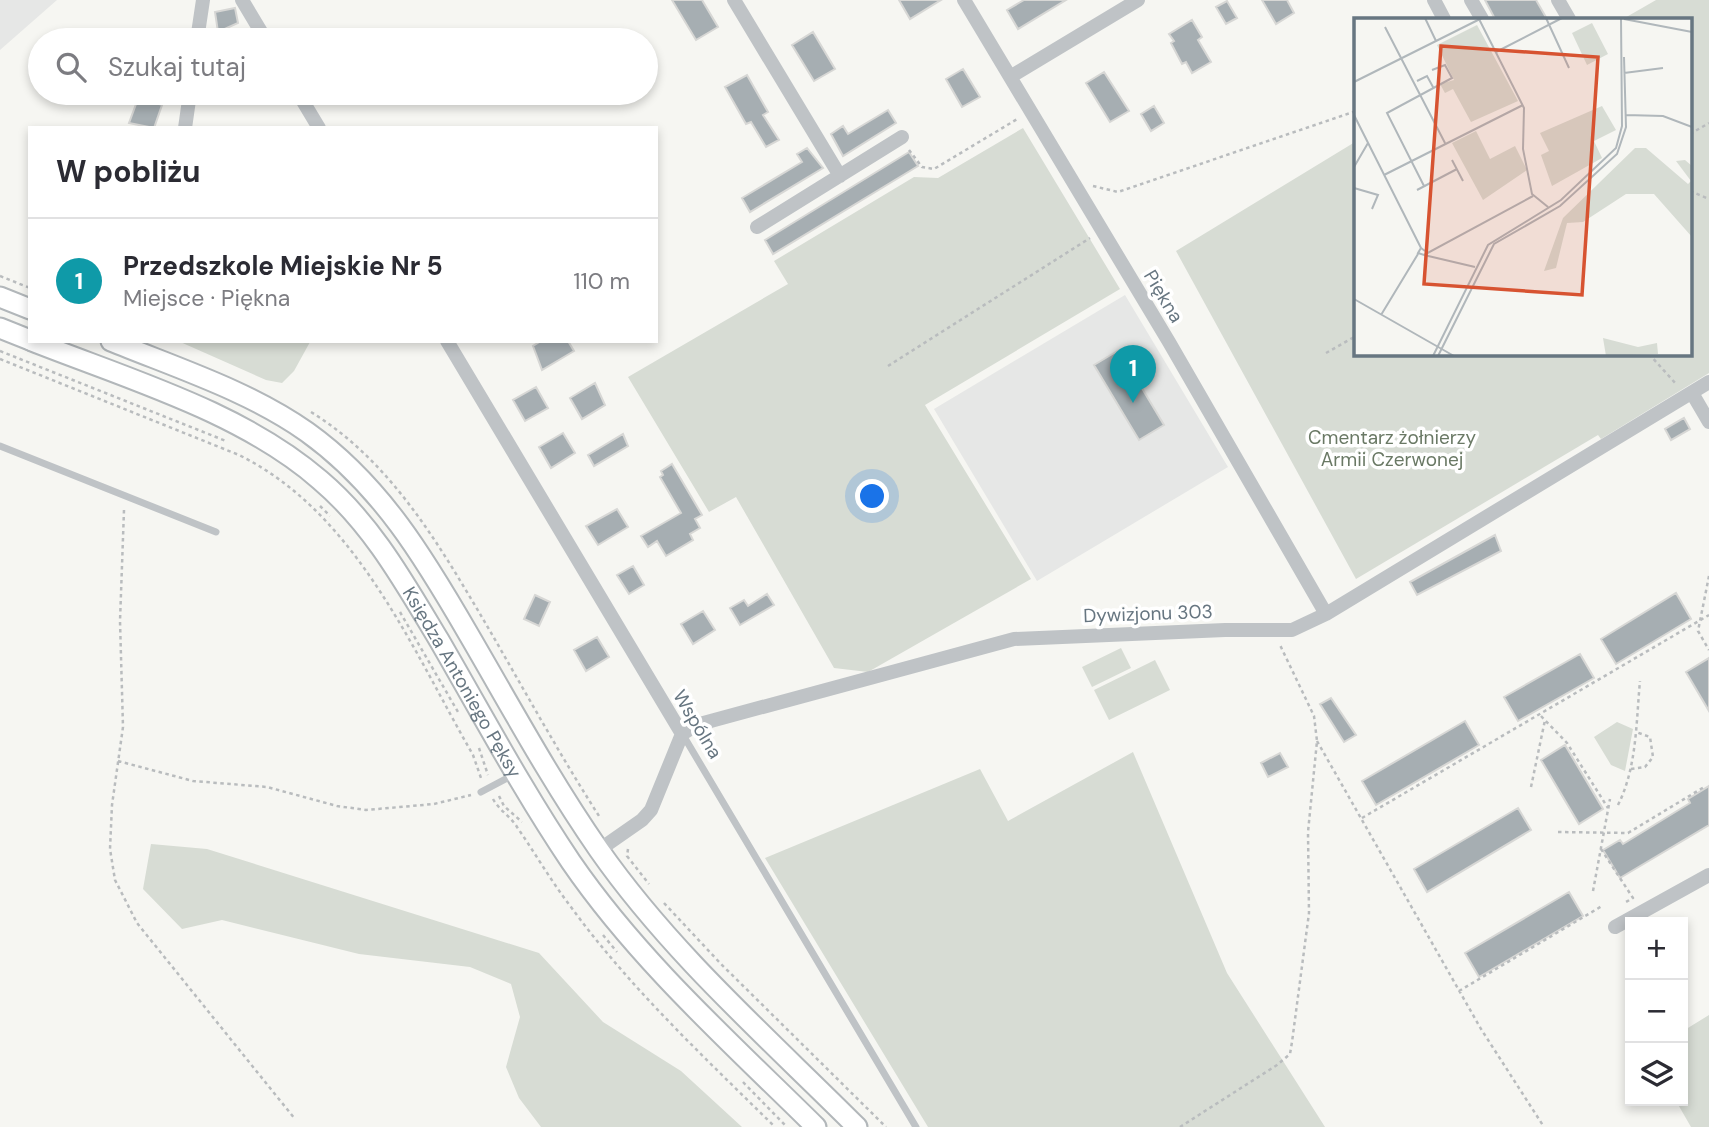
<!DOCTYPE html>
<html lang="pl">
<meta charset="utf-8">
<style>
:root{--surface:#fff;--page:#f7f7f7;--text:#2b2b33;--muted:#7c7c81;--line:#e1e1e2;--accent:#1a73e8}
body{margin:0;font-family:"DM Sans",sans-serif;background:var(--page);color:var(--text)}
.controls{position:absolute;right:21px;bottom:21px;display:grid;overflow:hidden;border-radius:0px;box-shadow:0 4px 10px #0003}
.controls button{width:63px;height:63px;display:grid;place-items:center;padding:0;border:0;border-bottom:2px solid var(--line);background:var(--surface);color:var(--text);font:35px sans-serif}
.you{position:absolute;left:873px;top:497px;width:24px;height:24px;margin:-18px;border:5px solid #fff;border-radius:50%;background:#1a73e8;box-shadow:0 0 0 10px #1a73e833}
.badge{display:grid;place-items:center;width:46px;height:46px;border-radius:50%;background:var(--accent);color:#fff;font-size:23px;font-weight:700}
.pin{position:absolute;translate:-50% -58px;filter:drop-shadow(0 2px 4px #0008)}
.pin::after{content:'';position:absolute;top:37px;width:24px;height:21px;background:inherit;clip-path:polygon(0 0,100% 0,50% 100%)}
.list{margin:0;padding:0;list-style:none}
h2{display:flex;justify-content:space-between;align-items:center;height:91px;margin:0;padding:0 28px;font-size:30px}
h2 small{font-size:23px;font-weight:400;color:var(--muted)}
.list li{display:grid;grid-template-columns:46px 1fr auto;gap:21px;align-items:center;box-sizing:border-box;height:126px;padding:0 28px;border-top:2px solid var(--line)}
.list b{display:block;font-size:26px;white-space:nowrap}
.list p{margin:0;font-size:23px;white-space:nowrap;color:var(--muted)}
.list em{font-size:23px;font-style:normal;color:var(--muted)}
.icon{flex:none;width:38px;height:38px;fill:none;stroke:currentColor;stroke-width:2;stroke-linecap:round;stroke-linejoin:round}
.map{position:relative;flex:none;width:1709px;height:1127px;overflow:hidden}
.search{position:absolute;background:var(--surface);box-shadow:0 4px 10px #0003;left:28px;top:28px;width:630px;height:77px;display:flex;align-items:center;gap:18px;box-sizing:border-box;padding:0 24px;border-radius:38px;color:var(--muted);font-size:26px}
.panel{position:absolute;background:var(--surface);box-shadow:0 4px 10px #0003;left:28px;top:126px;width:630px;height:217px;border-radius:0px}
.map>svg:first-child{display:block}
</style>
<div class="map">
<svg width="1709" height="1127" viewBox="0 0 1709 1127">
<rect width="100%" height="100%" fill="#f6f6f2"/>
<path fill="#e6e7e6" d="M 0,0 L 57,0 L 0,50 Z
M 1125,295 L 1228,467 L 1037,581 L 934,409 Z"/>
<path fill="#d7dcd4" d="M 1656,0 L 1709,0 L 1709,373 L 1601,439 L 1598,435 L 1356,579 L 1176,251 L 1355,142 L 1356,354 L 1690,354 L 1690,19 L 1623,19 Z
M 1023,128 L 1120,289 L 925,405 L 1031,579 L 868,672 L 834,668 L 736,497 L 709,512 L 628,377 L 788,284 L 774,261 L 914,177 L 938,178 Z
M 178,341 L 310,341 L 310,342 L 294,371 L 282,383 L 266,380 Z
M 1121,648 L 1131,668 L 1092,687 L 1082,667 Z
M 1155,660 L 1170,690 L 1109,720 L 1094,690 Z
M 1617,722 L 1633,729 L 1625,771 L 1611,765 L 1594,737 Z
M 1133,752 L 1227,973 L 1325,1127 L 928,1127 L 765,858 L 980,769 L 1008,821 Z
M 151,844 L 207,849 L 539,953 L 603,1022 L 681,1071 L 742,1127 L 541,1127 L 519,1098 L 506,1067 L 520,1017 L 511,984 L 470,967 L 359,954 L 222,920 L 182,929 L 143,889 Z
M 1709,1015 L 1709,1127 L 1691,1127 L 1676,1101 L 1683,1101 L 1683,1031 Z"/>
<path fill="#a6aeb2" stroke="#d7d7d5" stroke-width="2" d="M 672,0 L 702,0 L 718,27 L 696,40 Z
M 899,0 L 941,0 L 910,19 Z
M 1024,0 L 1066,0 L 1018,29 L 1007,10 Z
M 1262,0 L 1287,0 L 1294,13 L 1276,24 Z
M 1485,0 L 1536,0 L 1547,19 L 1495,19 Z
M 1227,1 L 1237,18 L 1226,24 L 1216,7 Z
M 235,8 L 238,23 L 218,32 L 215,12 Z
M 1192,20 L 1202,37 L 1198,40 L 1211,62 L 1192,73 L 1186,62 L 1182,64 L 1171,43 L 1174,41 L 1169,34 Z
M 813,32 L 835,69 L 814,81 L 792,45 Z
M 963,69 L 980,97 L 962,107 L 946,79 Z
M 1104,72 L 1129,111 L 1110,122 L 1086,83 Z
M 747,75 L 768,112 L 763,115 L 779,140 L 766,147 L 751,122 L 746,124 L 725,87 Z
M 139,96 L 162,105 L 154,128 L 129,123 Z
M 1154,106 L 1164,123 L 1151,131 L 1141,114 Z
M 888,110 L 896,123 L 843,156 L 831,134 L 843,126 L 848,134 Z
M 807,148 L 823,168 L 750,212 L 742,198 L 802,162 L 797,154 Z
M 909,152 L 918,166 L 773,254 L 765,240 Z
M 541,341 L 568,341 L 574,351 L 542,370 L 533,346 Z
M 1119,350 L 1164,425 L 1139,440 L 1094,365 Z
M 595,383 L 605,405 L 582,419 L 570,398 Z
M 536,387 L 548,408 L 525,421 L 513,400 Z
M 1684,418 L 1690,429 L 1671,440 L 1665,429 Z
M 563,433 L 575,453 L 551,468 L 539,447 Z
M 623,434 L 628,446 L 594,466 L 588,455 Z
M 672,464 L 702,515 L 695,519 L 700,528 L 690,534 L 693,540 L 666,556 L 657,541 L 648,547 L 641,536 L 681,513 L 660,477 L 663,475 L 661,471 Z
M 617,509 L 628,527 L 598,545 L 586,526 Z
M 1495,535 L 1501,551 L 1417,595 L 1410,582 Z
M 633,566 L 644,585 L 629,594 L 617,575 Z
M 1676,593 L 1691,619 L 1616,664 L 1601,639 Z
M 767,594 L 774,605 L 740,625 L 730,608 L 744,600 L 748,606 Z
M 535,595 L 550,602 L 539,626 L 524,619 Z
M 703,611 L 715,630 L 693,644 L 681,624 Z
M 597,637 L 609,657 L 586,671 L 574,650 Z
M 1580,654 L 1594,678 L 1518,721 L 1504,697 Z
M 1709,658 L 1709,711 L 1686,672 Z
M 1331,698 L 1356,735 L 1344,742 L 1320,704 Z
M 1465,721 L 1479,745 L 1376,805 L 1362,781 Z
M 1565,745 L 1603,809 L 1579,824 L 1541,760 Z
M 1280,753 L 1288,767 L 1268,777 L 1261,763 Z
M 1709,786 L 1709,825 L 1620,878 L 1603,850 L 1620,840 L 1623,844 L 1690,803 L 1688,799 Z
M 1518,808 L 1531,830 L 1427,892 L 1414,869 Z
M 1569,892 L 1583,916 L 1479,977 L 1465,953 Z"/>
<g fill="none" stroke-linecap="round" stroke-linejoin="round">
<g stroke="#b2b7ba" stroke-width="23">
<g id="secondary">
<path d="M 0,297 L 30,309"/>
<path d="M 0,328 L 30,340"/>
<path id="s1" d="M 32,341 C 128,379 242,412 320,480 C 372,524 404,582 439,640 C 482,714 523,791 571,862 C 639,961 731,1043 816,1127"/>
<path d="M 111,341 C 177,368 249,391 307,432 C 381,485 425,559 469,635 C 511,707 551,781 599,850 C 671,953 768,1038 857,1127"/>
</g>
</g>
<path stroke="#b9bcbe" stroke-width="2.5" stroke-dasharray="3.5 3.5" stroke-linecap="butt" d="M 1690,134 L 1709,123
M 909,150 L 922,167 L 934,169 L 1019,118
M 1093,186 L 1118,192 L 1356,111
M 1690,191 L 1709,199
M 0,276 L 30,288
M 0,351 L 226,441
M 1326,353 L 1356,336
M 1649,354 L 1677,385
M 0,359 L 239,455 C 356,513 411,647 473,755 L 481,778
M 888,366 L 1090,238
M 311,412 C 390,461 437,541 483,619 C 521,684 558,752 599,816
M 320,506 L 330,516
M 124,510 L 120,621 L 123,727 L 112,805 L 110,849 L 115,880 L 137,923 L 295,1119
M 1709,576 L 1698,631 L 1709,650
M 400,612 L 458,712
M 1541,716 L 1567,743 L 1608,808
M 1317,741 L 1481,1029 L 1544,1127
M 479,748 L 488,775
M 118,761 L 193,781 L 267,787 L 337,806 L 366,810 L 434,804 L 471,795
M 1631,769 L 1645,767 L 1653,757 L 1650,737 L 1636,732
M 1531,787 L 1545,720
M 499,796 L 504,806 L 522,822
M 493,799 C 499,810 510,816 517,827 C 535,853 551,881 571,907 C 630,988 704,1057 775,1127
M 1618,805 C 1637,767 1636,723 1640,681
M 1362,818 L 1709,615
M 1558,832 L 1628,833 L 1704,787
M 628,849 L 627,856 L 649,884
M 1601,849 L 1633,898 L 1626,902
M 1593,891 L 1610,799
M 664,903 L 721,964 L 886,1127
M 603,935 L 617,952
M 1459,991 L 1602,906
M 743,1082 L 787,1127
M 1180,1127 L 1277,1065 L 1290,1054 L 1292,1042 L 1309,913 L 1308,832 L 1317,741 L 1314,716 L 1280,645"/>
<path stroke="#bfc3c6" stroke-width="7" d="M 0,446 L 216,532
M 683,735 L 916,1127
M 481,792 L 513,775"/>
<path stroke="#bfc3c6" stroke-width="14" d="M 242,0 L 266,40
M 734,0 L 840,176
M 964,0 L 1169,342 L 1326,614
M 1434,0 L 1444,19
M 1471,0 L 1482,19
M 1558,0 L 1569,19
M 197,40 L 203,0
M 1010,77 L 1138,0
M 298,93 L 319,128
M 185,128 L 190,93
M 757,227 L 902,137
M 447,341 L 682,734
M 1692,393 L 1709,422
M 599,850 L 642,820 L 651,810 L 682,734 L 696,725 L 1014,639 L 1225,630 L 1292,630 L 1326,614 L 1709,382
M 1615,927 L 1709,875"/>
<use href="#secondary" stroke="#fff" stroke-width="19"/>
</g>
<g text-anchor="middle" stroke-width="7" stroke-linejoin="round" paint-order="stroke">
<g font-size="19" fill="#677681" stroke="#fff">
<text transform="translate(1164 296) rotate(59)" y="7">Piękna</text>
<text transform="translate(1148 613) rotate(-2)" y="7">Dywizjonu 303</text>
<text dy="7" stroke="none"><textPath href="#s1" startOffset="570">Księdza Antoniego Pęksy</textPath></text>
<text transform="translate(698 724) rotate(59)" y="7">Wspólna</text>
</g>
<g font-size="19" fill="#6a7965" stroke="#fff">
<text x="1392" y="444">Cmentarz żołnierzy<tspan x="1392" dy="22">Armii Czerwonej</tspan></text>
</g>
</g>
<g transform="translate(1354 18)">
<rect width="338" height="338" fill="#f6f6f2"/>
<path d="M 238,5 L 254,36 L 233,47 L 218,15 ZM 123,7 L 164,83 L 117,104 L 99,71 L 91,75 L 86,66 L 100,62 L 83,27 ZM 248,88 L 262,112 L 240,123 L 248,140 L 198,168 L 187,137 L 195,133 L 186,115 ZM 122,113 L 136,141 L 161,128 L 173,152 L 129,182 L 98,125 ZM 281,130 L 292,130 L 334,166 L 337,163 L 322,143 L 331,142 L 338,148 L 338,219 L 300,176 L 272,176 L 229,204 L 213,205 L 202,250 L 190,253 L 209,200 ZM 249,320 L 284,329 L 303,325 L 304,336 L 252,338 Z" fill="#d7dcd4"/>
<path fill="none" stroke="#b0b7bb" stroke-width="2" d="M 71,0 L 82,23M 192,0 L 215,50M 125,1 L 170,90 L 169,131 L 178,176 L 194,189M 270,1 L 338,14M 31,9 L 91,125M 142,34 L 208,0M 270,55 L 309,50M 63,63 L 73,58 L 79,69M 0,64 L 128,0M 0,97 L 67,230M 272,97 L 309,98 L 338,109M 98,142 L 109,163M 0,149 L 14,125M 30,157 L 169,87M 70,168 L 33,95 L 98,60 L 91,47 L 78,52M 0,170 L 24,177 L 18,191M 63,172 L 103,151M 71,233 L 67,230 L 64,235 L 70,237 L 179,178M 70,237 L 121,249M 0,281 L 100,338M 27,297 L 64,236M 79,338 L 134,227 L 207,182 L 262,130 L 268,108 L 267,0M 84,338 L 140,226 L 206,188 L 263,136 L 272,109 L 270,39"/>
<path fill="#d75331" fill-opacity="0.15" stroke="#d75331" stroke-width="3.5" d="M 87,28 L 244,39 L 228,277 L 70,266 Z"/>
<rect width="338" height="338" fill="none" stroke="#677681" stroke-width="3.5"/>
</g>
</svg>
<div class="controls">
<button>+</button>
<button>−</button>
<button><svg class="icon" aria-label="layers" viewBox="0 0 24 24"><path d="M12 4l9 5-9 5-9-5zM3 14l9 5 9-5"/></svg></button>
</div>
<div class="you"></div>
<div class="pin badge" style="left:1133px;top:403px;background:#0f9aa8">1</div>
<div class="search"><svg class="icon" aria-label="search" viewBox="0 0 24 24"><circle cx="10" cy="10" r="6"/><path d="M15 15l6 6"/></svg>Szukaj tutaj</div>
<section class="panel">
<h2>W pobliżu<small></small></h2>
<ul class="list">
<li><span class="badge" style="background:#0f9aa8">1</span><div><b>Przedszkole Miejskie Nr 5</b><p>Miejsce · Piękna</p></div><em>110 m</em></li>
</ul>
</section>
</div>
